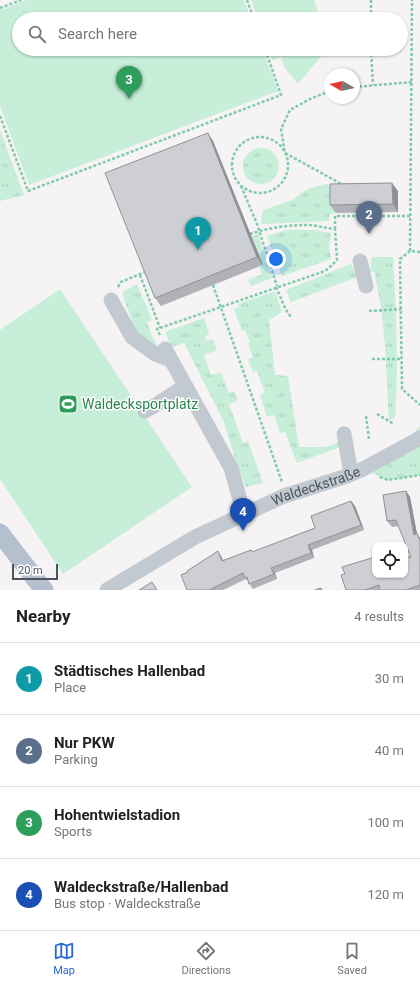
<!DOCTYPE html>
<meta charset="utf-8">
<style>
:root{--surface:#fff;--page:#f2f2f2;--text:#222;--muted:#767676;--line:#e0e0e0;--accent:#2967d9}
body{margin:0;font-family:Roboto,sans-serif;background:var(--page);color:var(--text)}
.controls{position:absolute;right:12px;bottom:12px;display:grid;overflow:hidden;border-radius:8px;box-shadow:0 1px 3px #0004}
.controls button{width:36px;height:36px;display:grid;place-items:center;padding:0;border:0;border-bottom:1px solid var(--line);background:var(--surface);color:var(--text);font:20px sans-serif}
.compass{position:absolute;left:324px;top:68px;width:36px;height:36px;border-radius:50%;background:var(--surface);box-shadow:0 1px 3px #0004;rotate:279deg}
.scale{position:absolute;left:12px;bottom:10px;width:46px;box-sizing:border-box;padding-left:4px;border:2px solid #4c545f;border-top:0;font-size:11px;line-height:14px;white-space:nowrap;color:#4c545f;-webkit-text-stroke:3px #fff;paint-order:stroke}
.you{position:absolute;left:276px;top:259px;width:14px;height:14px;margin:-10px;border:3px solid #fff;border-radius:50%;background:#1a73e8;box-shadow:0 0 0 6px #1a73e833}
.badge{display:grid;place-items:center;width:26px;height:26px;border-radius:50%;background:var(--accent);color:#fff;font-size:13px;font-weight:700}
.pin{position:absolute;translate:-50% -33px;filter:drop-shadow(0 1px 2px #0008)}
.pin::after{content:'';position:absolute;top:21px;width:14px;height:12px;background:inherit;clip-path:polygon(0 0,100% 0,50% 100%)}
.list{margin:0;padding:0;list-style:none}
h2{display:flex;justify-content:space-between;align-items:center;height:52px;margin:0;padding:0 16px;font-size:17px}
h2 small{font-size:13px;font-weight:400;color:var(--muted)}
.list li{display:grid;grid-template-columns:26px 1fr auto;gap:12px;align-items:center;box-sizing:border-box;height:72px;padding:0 16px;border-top:1px solid var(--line)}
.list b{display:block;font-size:15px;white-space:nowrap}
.list p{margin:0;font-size:13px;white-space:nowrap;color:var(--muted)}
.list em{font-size:13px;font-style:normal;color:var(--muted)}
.icon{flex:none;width:22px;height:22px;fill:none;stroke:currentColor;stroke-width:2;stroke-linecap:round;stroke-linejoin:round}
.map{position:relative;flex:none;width:420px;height:590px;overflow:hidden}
.search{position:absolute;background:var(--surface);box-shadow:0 1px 3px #0004;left:12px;right:12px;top:12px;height:44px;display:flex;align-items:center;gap:10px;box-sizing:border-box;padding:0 14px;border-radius:22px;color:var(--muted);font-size:15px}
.sheet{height:340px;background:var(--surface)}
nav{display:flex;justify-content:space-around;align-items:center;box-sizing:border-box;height:56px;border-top:1px solid var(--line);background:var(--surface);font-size:11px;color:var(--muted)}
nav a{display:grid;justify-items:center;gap:2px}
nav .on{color:var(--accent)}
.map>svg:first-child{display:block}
</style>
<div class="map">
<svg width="420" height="590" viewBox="0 0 420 590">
<defs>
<pattern id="grass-tufts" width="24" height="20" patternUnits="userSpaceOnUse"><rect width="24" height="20" fill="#c6eed9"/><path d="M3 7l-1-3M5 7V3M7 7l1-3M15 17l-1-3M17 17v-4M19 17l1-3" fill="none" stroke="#accebd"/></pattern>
</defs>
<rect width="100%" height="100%" fill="#f5f3f3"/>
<path fill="url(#grass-tufts)" d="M 0,130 L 24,195 L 0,201 Z
M243 166a18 18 0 1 1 36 0a18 18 0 1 1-36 0Z
M 326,184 L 334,187 L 336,213 L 329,214 L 330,221 L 262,224 L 261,221 L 263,210 L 290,201 L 308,189 Z
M 286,230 L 315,230 L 331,233 L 329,247 L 331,259 L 282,276 L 267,236 Z
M 258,234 L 272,278 L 251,286 L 248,280 L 262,274 L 259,267 L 263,265 L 251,237 Z
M 372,257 L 393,257 C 396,310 399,364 395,417 L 389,421 C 386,371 386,320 374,271 L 370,272 Z
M 351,264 L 357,277 L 291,302 L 286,290 Z
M 137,284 L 152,320 L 147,322 L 152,336 L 159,348 L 138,336 L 124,299 L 123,291 Z
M 275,291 L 282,312 L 269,320 L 275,375 L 288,376 L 299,447 L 326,447 L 339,442 L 340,447 L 297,463 L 285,432 L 280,433 L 274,415 L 267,417 L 260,395 L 265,393 L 257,371 L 253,372 L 248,359 L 253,357 L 248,343 L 250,342 L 245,330 L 242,331 L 234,309 L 239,307 L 238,304 Z
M 204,318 L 209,334 L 205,336 L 207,341 L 213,339 L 217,350 L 204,355 L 211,375 L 221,372 L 229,393 L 234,391 L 238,401 L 229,404 L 243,443 L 248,441 L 263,483 L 246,487 L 237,465 L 224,422 L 184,343 L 171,347 L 165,332 Z
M 420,426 L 420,475 L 388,480 L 363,469 L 399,450 Z"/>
<path fill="#c6eed9" d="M 27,0 L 244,0 L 251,19 L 19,19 L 19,49 L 262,49 L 278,91 L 29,185 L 0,106 L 0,10 Z
M 251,0 L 314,0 L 320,19 L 258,19 Z
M 268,49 L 327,49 L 298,84 L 284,67 L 281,57 L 272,60 Z
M 60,289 L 192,487 L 63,574 L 0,479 L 0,330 Z"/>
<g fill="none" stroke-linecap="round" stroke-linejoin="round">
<path stroke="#80caac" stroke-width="2.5" stroke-dasharray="3 2" stroke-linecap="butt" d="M 247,0 L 254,19
M 371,0 L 371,19
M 0,8 L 21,0
M 371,49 L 373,85
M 354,87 L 412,82
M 330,91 L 310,99 L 290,110 L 281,129 L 285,153 L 345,186
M 0,116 L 28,191 L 281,95 L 265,49
M232 165a28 28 0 1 1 56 0a28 28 0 1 1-56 0Z
M 241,186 L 257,224 L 277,286
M 335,229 L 335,216 L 410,216
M 410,251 L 412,0
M 420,252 L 410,251 L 400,259 L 402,389 L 420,405
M 140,275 L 160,328
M 213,285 L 282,482
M 118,287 L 121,282 L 147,271
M 276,287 L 286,310 L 291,317
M 369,311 L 402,309
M 160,335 L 157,329 L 325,271 L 330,267 L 337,260 L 335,229 C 325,228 316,225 306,225 C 288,225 267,228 250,234
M 372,359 L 402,359
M 377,414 L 394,424
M 366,416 L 369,439
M 380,477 L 388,480 L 420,475"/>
<g stroke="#c2c9d0" stroke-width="15">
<path d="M 360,261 L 366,286"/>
<path d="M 111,300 L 132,337 L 155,354 L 171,360"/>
<path d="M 165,349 L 231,468 L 244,514"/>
<path d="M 145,411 L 156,405 L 185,386"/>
<path d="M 344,434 L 351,474"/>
<path id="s1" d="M 107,590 L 195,537 L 284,496 L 344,477 L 363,469 L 420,438"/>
</g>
<path stroke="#b5c0cf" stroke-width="19" d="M 0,533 L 44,590"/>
</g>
<path fill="#b0b2b7" d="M 213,141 L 263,265 L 161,306 L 155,298 Z
M 398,191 L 398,212 L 336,213 L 330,205 Z
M 406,491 L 410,497 L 417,534 L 420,538 L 420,590 L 346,590 L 345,574 L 411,558 L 399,526 L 392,527 L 387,521 Z
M 351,501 L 355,506 L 364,530 L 312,550 L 314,558 L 275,573 L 277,579 L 253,589 L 246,579 L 223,590 L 187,590 L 221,556 L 223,560 L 253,552 L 315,528 Z"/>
<path fill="#909195" d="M 208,133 L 213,141 L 263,265 L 257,257 Z
M 392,183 L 398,191 L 398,212 L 393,204 Z
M 406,491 L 410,497 L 417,534 L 420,538 L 420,541 L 414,535 Z
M 351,501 L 355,506 L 364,530 L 361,525 Z
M 308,545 L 312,550 L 314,558 L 311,553 Z
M 218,551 L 221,556 L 225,566 L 222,561 Z
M 271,568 L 275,573 L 277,579 L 274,574 Z"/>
<path fill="#cdcfd5" stroke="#909195" d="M 208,133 L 257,257 L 155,298 L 105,173 Z
M 392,183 L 393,204 L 330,205 L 330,184 Z
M 406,491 L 414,535 L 417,533 L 420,541 L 420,585 L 406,590 L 380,590 L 379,585 L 365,590 L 346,590 L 341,575 L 345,574 L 342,567 L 375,557 L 375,575 L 405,575 L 405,555 L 411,558 L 396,520 L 387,521 L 383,495 Z
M 351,501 L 361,525 L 308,545 L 311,553 L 271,568 L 274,574 L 249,584 L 247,577 L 245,578 L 243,573 L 209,590 L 187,590 L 181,575 L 188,572 L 187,571 L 218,551 L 222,561 L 251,550 L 252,552 L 315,528 L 311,516 Z
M 152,582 L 157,590 L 139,590 Z
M 321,588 L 322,590 L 315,590 Z"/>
<defs>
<g id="stadium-square" transform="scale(1)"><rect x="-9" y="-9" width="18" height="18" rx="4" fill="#2e9e5b" stroke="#fff"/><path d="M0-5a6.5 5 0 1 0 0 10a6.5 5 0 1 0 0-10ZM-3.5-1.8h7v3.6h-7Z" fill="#fff"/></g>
</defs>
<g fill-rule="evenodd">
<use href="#stadium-square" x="68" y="404"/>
</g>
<g text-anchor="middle" stroke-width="3" stroke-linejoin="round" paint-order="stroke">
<g font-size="14" fill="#27864d" stroke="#fff" text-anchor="start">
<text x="82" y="409">Waldecksportplatz</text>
</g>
<g font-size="14" fill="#4c545f" stroke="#fff">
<text dy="5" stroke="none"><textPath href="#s1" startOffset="234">Waldeckstraße</textPath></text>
</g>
</g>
</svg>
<div class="controls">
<button><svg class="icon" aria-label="locate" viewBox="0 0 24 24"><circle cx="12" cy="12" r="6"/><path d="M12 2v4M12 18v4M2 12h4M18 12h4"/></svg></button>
</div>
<svg class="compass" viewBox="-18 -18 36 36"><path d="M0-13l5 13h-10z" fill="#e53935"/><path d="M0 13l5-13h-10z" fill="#767676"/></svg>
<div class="scale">20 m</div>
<div class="you"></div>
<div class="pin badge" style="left:198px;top:250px;background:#0f9aa8">1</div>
<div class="pin badge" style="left:369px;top:234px;background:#5c6f8a">2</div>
<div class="pin badge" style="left:129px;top:99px;background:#2e9e5b">3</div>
<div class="pin badge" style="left:243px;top:531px;background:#1a4fb4">4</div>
<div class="search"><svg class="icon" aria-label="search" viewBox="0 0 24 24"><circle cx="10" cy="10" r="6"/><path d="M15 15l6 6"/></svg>Search here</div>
</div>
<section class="sheet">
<h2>Nearby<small>4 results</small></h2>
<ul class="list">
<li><span class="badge" style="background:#0f9aa8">1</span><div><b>Städtisches Hallenbad</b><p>Place</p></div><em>30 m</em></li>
<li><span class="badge" style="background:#5c6f8a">2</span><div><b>Nur PKW</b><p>Parking</p></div><em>40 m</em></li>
<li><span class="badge" style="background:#2e9e5b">3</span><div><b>Hohentwielstadion</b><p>Sports</p></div><em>100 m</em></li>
<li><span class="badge" style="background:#1a4fb4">4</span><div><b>Waldeckstraße/Hallenbad</b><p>Bus stop · Waldeckstraße</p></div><em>120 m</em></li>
</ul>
</section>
<nav>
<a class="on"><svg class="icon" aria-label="map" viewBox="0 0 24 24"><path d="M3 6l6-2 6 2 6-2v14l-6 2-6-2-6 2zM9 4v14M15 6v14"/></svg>Map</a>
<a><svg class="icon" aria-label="directions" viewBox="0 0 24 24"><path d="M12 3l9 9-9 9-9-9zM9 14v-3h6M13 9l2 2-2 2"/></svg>Directions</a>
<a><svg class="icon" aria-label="saved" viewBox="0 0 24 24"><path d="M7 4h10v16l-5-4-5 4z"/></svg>Saved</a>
</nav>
